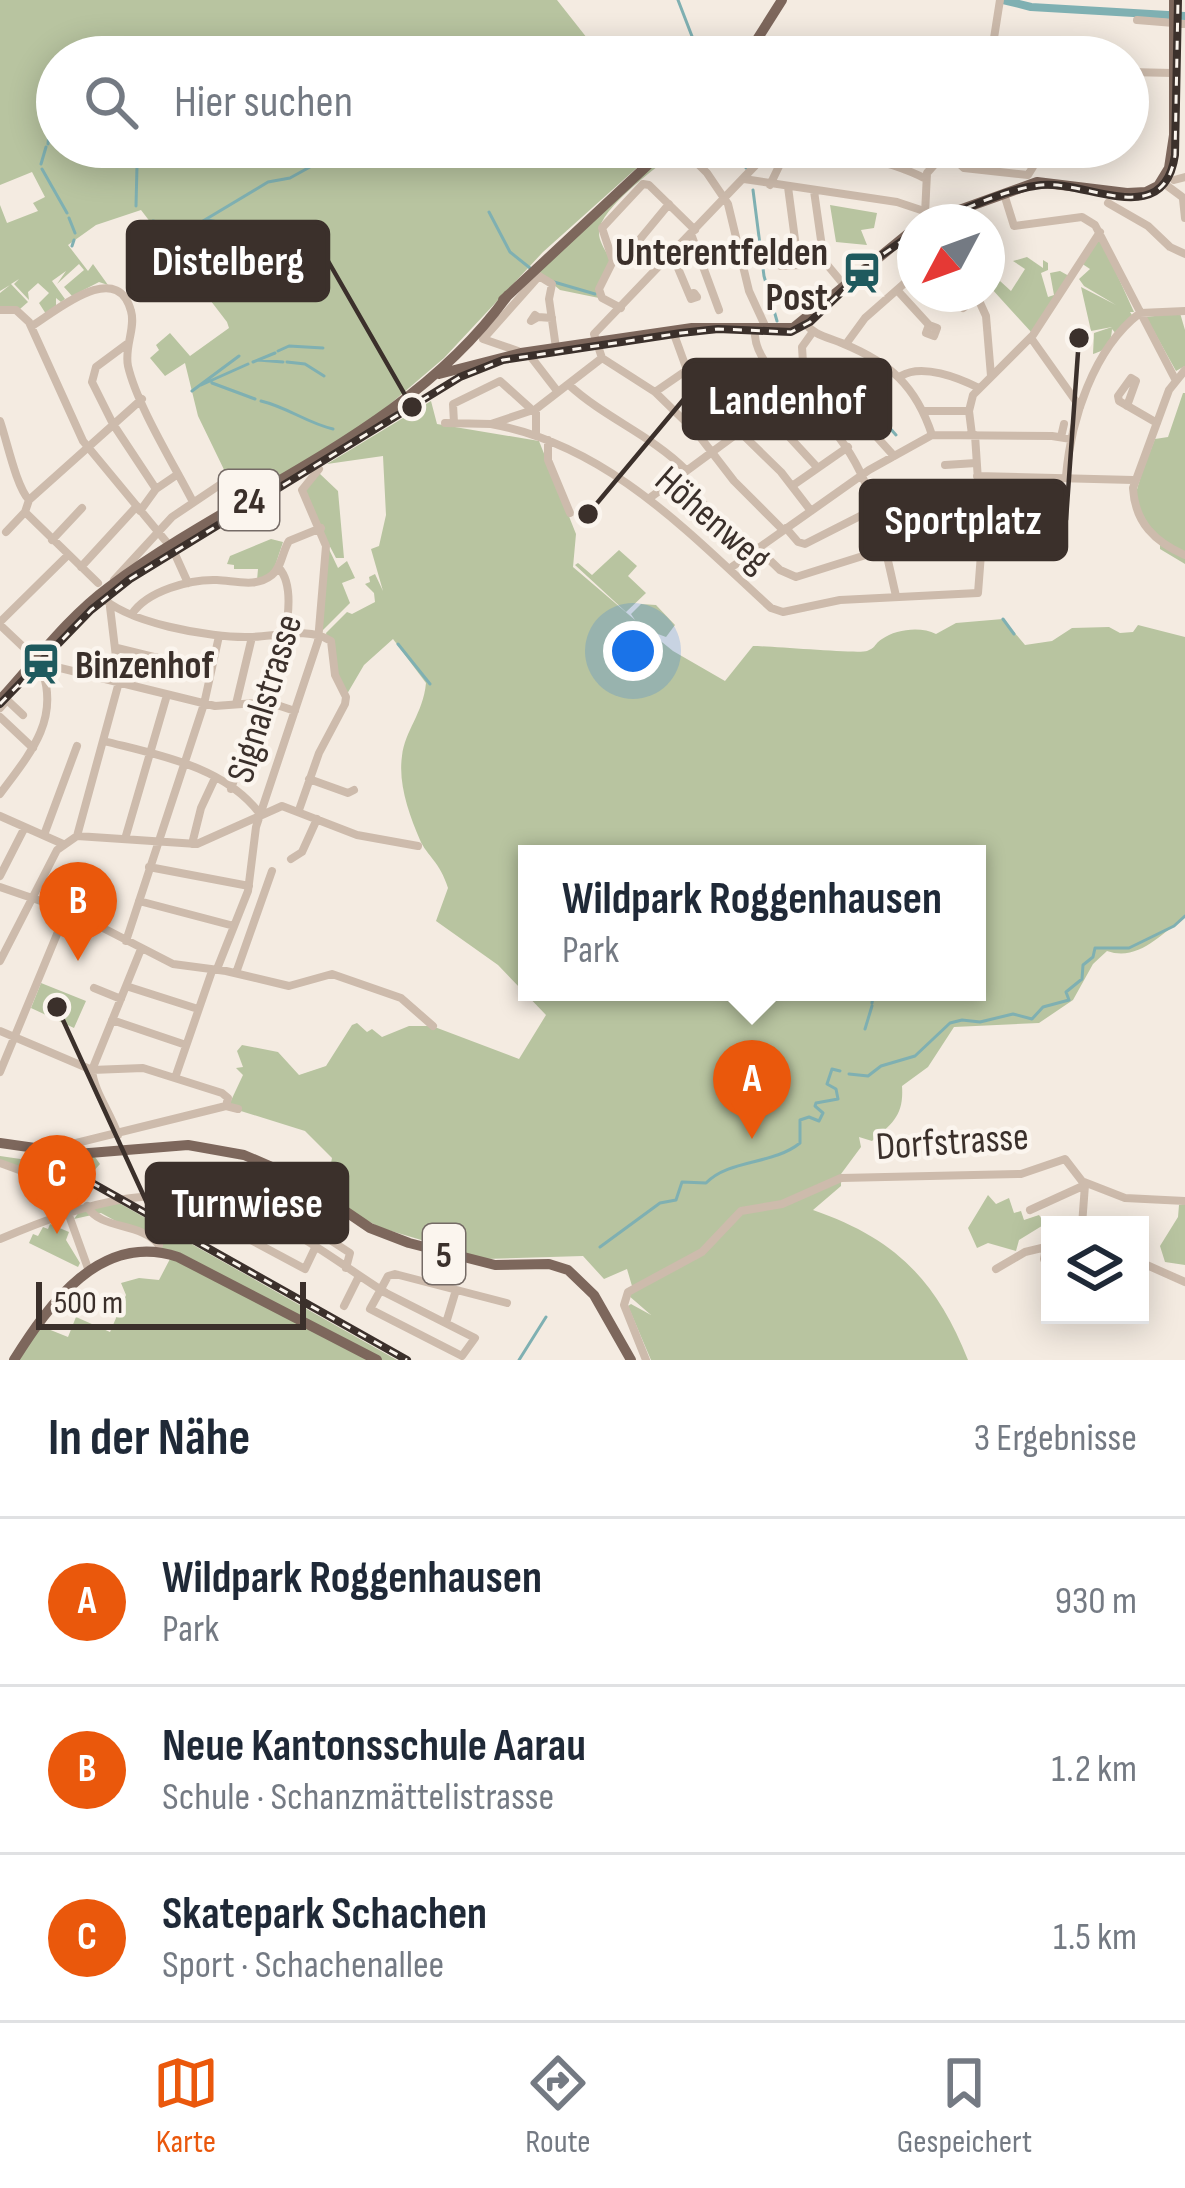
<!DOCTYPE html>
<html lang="de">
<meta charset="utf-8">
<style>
:root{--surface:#fff;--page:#f2f2f3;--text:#1f2937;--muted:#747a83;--line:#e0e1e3;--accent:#ea580c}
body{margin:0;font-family:"Sofia Sans Condensed",sans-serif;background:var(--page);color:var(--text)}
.controls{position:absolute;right:36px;bottom:36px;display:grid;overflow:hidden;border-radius:0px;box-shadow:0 6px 30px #0003}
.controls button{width:108px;height:108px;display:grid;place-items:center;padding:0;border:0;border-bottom:3px solid var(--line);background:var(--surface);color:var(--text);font:60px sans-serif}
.compass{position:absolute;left:897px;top:204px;width:108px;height:108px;border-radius:50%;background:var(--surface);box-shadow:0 6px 30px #0003;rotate:229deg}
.scale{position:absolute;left:36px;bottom:30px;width:270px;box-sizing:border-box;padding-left:12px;border:6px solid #3b302b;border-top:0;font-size:33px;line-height:42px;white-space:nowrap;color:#3b302b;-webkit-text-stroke:9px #fbf5ee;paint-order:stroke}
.you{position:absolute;left:633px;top:651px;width:42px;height:42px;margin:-30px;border:9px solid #fff;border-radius:50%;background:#1a73e8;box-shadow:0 0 0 18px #1a73e833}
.badge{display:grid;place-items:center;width:78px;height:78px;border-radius:50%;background:var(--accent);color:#fff;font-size:39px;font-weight:700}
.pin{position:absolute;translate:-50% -99px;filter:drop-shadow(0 3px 6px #0008)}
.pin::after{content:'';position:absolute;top:63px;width:42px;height:36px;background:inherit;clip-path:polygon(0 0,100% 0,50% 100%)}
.popup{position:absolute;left:518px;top:845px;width:468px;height:156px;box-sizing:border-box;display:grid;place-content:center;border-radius:0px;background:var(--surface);filter:drop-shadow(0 3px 9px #0005);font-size:39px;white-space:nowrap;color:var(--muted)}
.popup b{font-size:45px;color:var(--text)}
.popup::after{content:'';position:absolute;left:50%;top:100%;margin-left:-24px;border:24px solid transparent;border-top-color:var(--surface)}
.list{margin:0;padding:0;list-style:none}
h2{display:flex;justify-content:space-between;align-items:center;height:156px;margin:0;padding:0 48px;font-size:51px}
h2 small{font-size:39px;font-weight:400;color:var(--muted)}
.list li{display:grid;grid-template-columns:78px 1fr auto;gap:36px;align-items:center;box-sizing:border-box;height:168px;padding:0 48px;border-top:3px solid var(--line)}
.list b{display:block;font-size:45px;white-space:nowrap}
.list p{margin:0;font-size:39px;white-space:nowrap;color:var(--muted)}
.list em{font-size:39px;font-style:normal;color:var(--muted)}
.icon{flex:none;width:66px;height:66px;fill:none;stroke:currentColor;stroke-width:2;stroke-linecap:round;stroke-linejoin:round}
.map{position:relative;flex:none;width:1185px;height:1360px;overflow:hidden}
.search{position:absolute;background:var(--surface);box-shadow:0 6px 30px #0003;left:36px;right:36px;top:36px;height:132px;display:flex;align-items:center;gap:30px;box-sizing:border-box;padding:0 42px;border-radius:66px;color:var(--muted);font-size:45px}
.sheet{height:660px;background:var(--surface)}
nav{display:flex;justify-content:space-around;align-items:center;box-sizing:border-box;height:168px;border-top:3px solid var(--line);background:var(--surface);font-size:33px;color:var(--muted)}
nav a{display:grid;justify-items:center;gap:6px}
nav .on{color:var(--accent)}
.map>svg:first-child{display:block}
</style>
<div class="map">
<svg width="1185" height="1360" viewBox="0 0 1185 1360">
<rect width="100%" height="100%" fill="#f4ebe1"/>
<path fill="#b8c4a0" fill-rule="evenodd" d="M 0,0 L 557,0 L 602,57 L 57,57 L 57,147 L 660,147 L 543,252 L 444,358 L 382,411 L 345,439 L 239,498 L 247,491 L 241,479 L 230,482 L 198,416 L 185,363 L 165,376 L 150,358 L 159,350 L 156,345 L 170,333 L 190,356 L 229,328 L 227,322 L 141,210 L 96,225 L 68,245 L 88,271 L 93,264 L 108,285 L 99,282 L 72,296 L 64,287 L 84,270 L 79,264 L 57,284 L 66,271 L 52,281 L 65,299 L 61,302 L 56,298 L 56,307 L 46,314 L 39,303 L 49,293 L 38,283 L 28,292 L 29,300 L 14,284 L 19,279 L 11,284 L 28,302 L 20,309 L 0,306 L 0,293 L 10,285 L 0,291 L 0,205 L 7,223 L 38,211 L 33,203 L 45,197 L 32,172 L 0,185 Z
M 673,147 L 679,150 C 660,165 599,208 599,233 C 599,242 606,251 610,259 L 599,298 L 560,290 L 536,270 Z
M 830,205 L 877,213 L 874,228 L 861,230 L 867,245 L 836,242 Z
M 1100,237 L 1134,312 L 1130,312 L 1132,315 L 1117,335 L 1112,329 C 1111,343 1107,350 1093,354 L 1094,333 L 1112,327 L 1091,331 L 1081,287 L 1116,305 L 1084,286 L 1079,279 L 1090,269 L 1081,263 Z
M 1027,257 L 1043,268 L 1043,260 L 1048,263 L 1048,270 L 1041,273 L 1048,297 L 1054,295 L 1050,273 L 1060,271 L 1069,276 L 1032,333 L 991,288 L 1000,281 L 1011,291 L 1025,269 L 1013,261 Z
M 1180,313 L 1185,330 L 1185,366 L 1176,371 L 1146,317 Z
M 1183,393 L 1185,393 L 1185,564 L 1160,549 L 1160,543 L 1134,502 C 1139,478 1146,462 1155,439 L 1168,437 Z
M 431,401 L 437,424 L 539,441 L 576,534 L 573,567 L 635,620 L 631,614 L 641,604 L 656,605 L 675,625 L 666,637 L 647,630 L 673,651 L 725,681 L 753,646 C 770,646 858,654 867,651 C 877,647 873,645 882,639 C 896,629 921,626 936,634 L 956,623 L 1003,619 L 1025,645 L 1052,641 L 1072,628 L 1109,627 L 1120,633 L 1133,632 L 1138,625 L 1185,637 L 1185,917 C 1161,934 1138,962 1107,951 L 1093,964 L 1073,1000 L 1039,1023 L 954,1027 L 928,1067 L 902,1086 C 904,1115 893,1123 872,1141 L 859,1137 L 861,1147 L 841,1174 L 841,1186 L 813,1210 C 894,1238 936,1279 968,1360 L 651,1360 L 628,1306 L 631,1304 L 651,1315 L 628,1295 L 632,1286 L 627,1269 L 604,1279 L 583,1256 L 485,1259 L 381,1228 L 355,1214 L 324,1188 L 338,1178 L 330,1168 L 332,1158 L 305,1131 L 228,1107 L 243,1075 L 236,1068 L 243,1067 L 237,1051 L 242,1045 L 278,1052 L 299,1075 L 326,1066 L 352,1025 L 357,1023 L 367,1032 L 372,1029 L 382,1037 L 409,1026 L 432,1026 L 519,1059 L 546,1015 L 498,965 L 436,921 L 448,888 C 440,862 427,856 420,840 C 409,814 398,784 402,756 C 405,730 423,714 426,683 L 393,639 L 364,665 L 347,694 L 337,678 L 326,633 L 347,612 L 352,614 L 375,602 L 374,593 L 365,584 L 370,582 L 369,577 L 375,574 L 383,591 L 371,549 L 379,546 L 386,515 L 383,456 L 327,464 ZM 527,854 L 977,854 L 977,992 L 527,992 Z
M 319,473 L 338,491 L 344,558 L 336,558 L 305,499 L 305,486 Z
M 271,539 L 283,542 L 273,572 L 257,580 L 258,569 L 234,569 L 234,565 L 227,564 L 230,556 Z
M 328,547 L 338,568 L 347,561 L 355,578 L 342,583 L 350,603 L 321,632 Z
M 619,550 L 637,566 L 628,576 L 646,593 L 626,612 L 575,565 L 578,563 L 592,575 Z
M 41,983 L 86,1001 L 74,1028 L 31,1008 Z
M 44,1154 L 95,1157 L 100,1164 L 92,1173 L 78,1164 L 77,1173 L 58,1163 L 64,1175 L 79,1180 C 54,1186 27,1171 0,1162 L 0,1156 L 41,1162 Z
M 988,1195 L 996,1204 L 1009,1198 L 1014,1213 L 1021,1211 L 1024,1220 L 1039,1215 L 1045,1224 L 1019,1240 L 1016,1251 L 988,1243 L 977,1248 L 968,1228 Z
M 119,1203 L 397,1360 L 380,1360 L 153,1249 L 158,1244 L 101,1213 L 74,1219 L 79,1212 Z
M 1185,1204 L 1185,1265 L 1165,1262 L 1160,1246 L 1178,1217 L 1179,1205 Z
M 50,1224 L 69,1232 L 66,1240 L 80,1263 L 78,1267 L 29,1243 L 33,1234 L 38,1236 L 43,1227 L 48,1229 Z
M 171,1257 L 373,1360 L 17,1360 L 38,1325 L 68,1337 L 76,1317 L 110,1332 L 126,1295 L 121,1283 L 139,1278 L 159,1280 Z"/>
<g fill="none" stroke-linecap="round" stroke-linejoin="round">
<path stroke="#7fb0b2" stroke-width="3" d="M 678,0 L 700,57
M 87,57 L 90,53
M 48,144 L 50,119 L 57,104
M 738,147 L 746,168
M 41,164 L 46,147
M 42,169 L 67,213
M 753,190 L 764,276 L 777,321
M 136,206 L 137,166 L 150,147
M 489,212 L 510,252 L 530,268
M 69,218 L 75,233
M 208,220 L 242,227 L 262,238
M 153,221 L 188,230 L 268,182 L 290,178 L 346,147
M 269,240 L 282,251
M 72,246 L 74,240
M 297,267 L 310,280 L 322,281
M 554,282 L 595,294
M 278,351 L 289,346 L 323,348
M 258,360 L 283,362
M 253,362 L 275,353
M 287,362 L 305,364 L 324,376
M 841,373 L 896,435
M 212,383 L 255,399
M 201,385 L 248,364
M 192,391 L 239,356
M 261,401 C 287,407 307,423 333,429
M 1003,619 L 1014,634
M 398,644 L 430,684
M 872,1003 L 873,996
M 865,1029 L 872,1006
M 849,1074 L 868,1076 L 881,1066 L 915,1056 L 950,1023 L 962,1020 L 980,1022 L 1013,1014 L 1032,1019 L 1043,1007 L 1069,1000 L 1066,992 L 1082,979 L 1083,965 L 1093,957 L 1095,948 L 1129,948 L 1174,926 L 1185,916
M 600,1247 L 660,1203 L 676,1200 L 682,1182 L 706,1183 C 729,1159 773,1165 800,1143 L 800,1120 L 809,1117 L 819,1121 L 823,1113 L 815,1106 L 816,1103 L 838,1099 L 836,1089 L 827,1084 L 832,1069 L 840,1071
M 519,1360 L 546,1317"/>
<path stroke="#7fb0b2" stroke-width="8" d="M 1003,0 L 1031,7 L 1185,16"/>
<path stroke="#cdbbac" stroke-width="8" d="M 1137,20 L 1174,23
M 1182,24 L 1185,24
M 991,57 L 1000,0
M 1128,72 L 1173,73
M 681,147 L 707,173 L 728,204 L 749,291 L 767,330
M 773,147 L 594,334 L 602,358 L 655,392 L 697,433 L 734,481 L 783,530
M 946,151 L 964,168 L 1028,175 L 1033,167 L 1033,147
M 744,179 L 897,202 L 924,211
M 1174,180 L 1185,177
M 1162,182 L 1185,199
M 770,185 L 781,162 C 813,139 892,161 926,179
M 788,187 L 798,262 L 801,265 L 824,261
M 814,191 L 824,261 L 844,285
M 1004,194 L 1014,226 L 1082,217 L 1095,225 L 1175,379
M 1183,199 L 1185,218
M 1108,203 L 1148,226 L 1170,247 L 1185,254
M 925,214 L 927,173 L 950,147
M 691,234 L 719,310
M 672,254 L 691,299 L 697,297 L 694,293 L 689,294
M 613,261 L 602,228 L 643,184 L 649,185 L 695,230
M 781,266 L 801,265
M 987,289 L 991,285
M 897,290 L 929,325
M 950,294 L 963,308 L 981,295
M 976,294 L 986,316 L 991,376
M 621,308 L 602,298 L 599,289 L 613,261 L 631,250 L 669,204
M 0,310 L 16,310 L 29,322 L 83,441 L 169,545
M 538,317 L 535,315 L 531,321 L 538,317 L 552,318
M 804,322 C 814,336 828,337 844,344 C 890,363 916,386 932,435
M 929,325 L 937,328 L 934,336 L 926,333 Z
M 32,326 C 55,312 117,258 131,311 C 136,328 124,347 128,366 C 137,405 173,463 192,500
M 755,336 C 758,370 803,399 826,422 C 873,472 881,532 896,596
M 675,337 L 687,370 L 745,429
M 1031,338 L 1080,407
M 127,344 L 96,367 L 92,382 L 113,424 L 156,489
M 846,344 L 865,318 L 915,274
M 518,351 L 483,339 L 539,276 L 552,284 L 549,299 L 556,348
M 531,357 L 558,392
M 721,363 L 817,467
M 1185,370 L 1169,390 L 1133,488 C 1135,523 1155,542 1185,555
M 901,376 C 922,363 959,378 979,388
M 829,384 L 894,456
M 569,385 C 605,418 651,435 686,470
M 655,392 L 687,370
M 1127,406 L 1136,381 L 1131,378 L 1118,396 L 1119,401 L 1157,423
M 536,409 L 536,435
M 923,411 L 969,411
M 0,421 C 7,441 16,486 29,500
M 445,423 L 491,424 L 536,409 L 602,358
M 454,423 L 453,404 L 500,381 L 530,408
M 491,424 C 607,445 687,531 771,608 L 783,612 L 840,600 L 978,593 L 982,541 L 975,435
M 740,432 L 781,472 L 811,511
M 932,435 L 1052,436 L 1071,439
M 972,435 L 969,411 L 973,395 L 1033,335 L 1100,232
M 1061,437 L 1064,424
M 548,440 L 548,460 L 570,513
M 945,465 L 976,463
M 977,476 L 1133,480
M 1066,476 C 1071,420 1093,349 1140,313 L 1185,311
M 676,478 L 754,551
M 792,486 L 848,447
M 651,497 L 795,391 L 804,379 L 802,347 L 812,333
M 140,511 L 156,489 L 178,474
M 25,512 L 98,583
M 786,528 L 798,542 L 805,544 L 876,508
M 6,532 L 25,512 L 29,500 L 142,399
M 52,540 L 82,508
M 757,548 L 780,570 L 796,577 L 885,549
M 174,552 L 188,583
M 81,567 L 137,506
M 729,569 L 869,470 L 932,435
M 114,580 L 172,517 L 224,482
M 99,594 C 124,623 211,638 249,637 C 273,637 309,626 331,641 L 335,675 L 346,697 L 345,704 L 319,753 L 299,810
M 132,614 C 147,591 190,579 217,580 C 236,581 256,588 272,575 C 282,567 282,552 289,541 L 321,528
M 0,622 L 68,555
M 0,625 L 36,659
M 117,648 L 211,671
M 268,702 C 275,670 303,595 279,568
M 236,704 L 252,637
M 0,708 L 7,700 L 23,715
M 0,717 L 33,748
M 104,741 C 158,755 224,766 260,814
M 309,779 L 348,793 L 354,790
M 231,789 L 260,703
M 0,794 C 28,756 59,722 43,673 L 48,665 L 215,706 L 268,702 L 295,711
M 0,816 L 63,844
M 44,835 L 77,746
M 77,836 L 119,682 L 110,607
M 125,839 L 167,695
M 192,844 L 201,808 L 215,778
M 291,859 L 302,852 L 317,819
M 149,867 L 249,886
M 0,876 L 25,827
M 0,887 L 70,911 L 173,964 L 226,971 L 289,986 L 332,974 L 401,998 L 433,1026
M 139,901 L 234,926
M 126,941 L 204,704 L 219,636
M 0,961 L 57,850 L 77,836 L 197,844 L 282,806 L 357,835 L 418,846
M 217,969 L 248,891 L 256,827 L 318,641 L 326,546 L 302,490 L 319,469
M 236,973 L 272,871
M 126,986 L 198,1009
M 94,988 L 121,999
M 112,1020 L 186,1045
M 0,1031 L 92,1070 L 143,1068 L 222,1093 L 228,1098 L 226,1106
M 0,1072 L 67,910
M 175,1078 L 212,971
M 226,1106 L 238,1109
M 118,1135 C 111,1113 94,1092 92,1070 L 141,949
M 56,1148 L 226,1106
M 0,1163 L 55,1183
M 1084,1182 L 1125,1198 L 1185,1201
M 196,1199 L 196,1207 L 202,1214 L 305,1269 L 315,1248
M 87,1206 C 101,1231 140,1221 159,1245
M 67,1210 L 89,1271
M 1030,1210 L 1085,1185
M 280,1227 L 290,1220 L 301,1221 L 350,1253 L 346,1268
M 0,1239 C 85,1203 169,1175 259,1215 C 304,1235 345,1267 386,1293 L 475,1338 L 462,1356 L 370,1309 L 380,1291 L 381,1289 L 388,1276 L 395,1274 L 507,1303
M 1046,1247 L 1044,1259 L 1049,1272
M 1140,1262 L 1185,1282
M 996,1269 L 1025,1252 L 1050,1246
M 344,1306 L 359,1276
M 446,1323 L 456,1290
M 646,1360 L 624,1305 L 628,1292 L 702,1252 L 741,1211 L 782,1204 L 841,1178 L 1021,1174 L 1065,1159 L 1085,1185 L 1082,1225"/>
<path stroke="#7d675c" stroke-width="10" d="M 746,57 L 782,0
M 926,222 L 1037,182 L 1127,193 L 1146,192 L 1158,186 L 1169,168 L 1174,135 L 1174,0
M 503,300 L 667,147
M 439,374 L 521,353 L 692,328 L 793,328 L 915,228
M 0,700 C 35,662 67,618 109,587 C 241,488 408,434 508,295
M 0,1143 L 77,1154 L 188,1145 L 244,1155 L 295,1177 L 370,1228 L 409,1243 L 495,1265 L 549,1264 L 568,1270 L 594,1295 L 631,1360
M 14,1360 C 49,1304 101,1231 178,1257 L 377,1360"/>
<g stroke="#3b302b" stroke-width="8">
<path id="rail" d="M 934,222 C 967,208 1006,189 1041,185 C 1087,180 1164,231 1175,155 L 1178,0
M 0,704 L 91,610 L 130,579 L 460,377 L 503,360 L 681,333 L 718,329 L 791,332 L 810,322 L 876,259 L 915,232
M 60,1165 L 407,1360"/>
</g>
<use href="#rail" stroke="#fbf5ee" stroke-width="3" stroke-dasharray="9" stroke-linecap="butt"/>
</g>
<defs>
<g id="station-bare" transform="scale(3.24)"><path d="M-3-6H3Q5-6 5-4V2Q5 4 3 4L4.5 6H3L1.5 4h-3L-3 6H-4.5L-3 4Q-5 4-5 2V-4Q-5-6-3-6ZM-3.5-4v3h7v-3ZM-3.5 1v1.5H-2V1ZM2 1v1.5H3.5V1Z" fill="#1f5a5e" stroke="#fbf5ee" stroke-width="2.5" paint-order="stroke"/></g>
</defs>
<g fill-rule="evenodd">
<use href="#station-bare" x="862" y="273"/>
<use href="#station-bare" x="41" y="664"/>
</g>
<g text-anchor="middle" stroke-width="9" stroke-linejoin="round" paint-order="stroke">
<g fill="#fbf5ee" stroke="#756b66" stroke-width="3">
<rect x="219" y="470" width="60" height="60" rx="9"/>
<rect x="423" y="1224" width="42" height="60" rx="9"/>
</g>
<g font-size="36" font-weight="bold" fill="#3b302b">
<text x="249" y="513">24</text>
<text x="444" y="1267">5</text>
</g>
<g font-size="39" font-weight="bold" fill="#3b302b" stroke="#fbf5ee" text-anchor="end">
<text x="828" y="265">Unterentfelden<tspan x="828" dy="45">Post</tspan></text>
<text x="75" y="678" text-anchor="start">Binzenhof</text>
</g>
<g font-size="39" fill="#3b302b" stroke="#fbf5ee">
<text transform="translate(714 518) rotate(41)" y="14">Höhenweg</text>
<text transform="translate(263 698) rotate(-73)" y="14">Signalstrasse</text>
<text transform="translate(952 1140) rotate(-4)" y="14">Dorfstrasse</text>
</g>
</g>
<path fill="none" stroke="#3b302b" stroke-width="4.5" d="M412 407L328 261M588 514L684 399M1079 338L1066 520M57 1007L147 1203"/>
<g fill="#3b302b" stroke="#fbf5ee" stroke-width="4.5">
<circle cx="412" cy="407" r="12"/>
<circle cx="588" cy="514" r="12"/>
<circle cx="1079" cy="338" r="12"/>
<circle cx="57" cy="1007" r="12"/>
</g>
<g fill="#3b302b" stroke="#3b302b" stroke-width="4.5">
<rect x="128" y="222" width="200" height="78" rx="12"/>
<rect x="684" y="360" width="206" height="78" rx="12"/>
<rect x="861" y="481" width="205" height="78" rx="12"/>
<rect x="147" y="1164" width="200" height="78" rx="12"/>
</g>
<g font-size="42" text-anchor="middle" font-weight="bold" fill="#fff">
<text x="228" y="275">Distelberg</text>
<text x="787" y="414">Landenhof</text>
<text x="963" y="534">Sportplatz</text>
<text x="247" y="1217">Turnwiese</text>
</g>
</svg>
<div class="controls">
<button><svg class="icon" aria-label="layers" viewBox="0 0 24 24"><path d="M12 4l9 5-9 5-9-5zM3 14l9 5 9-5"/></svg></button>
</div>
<svg class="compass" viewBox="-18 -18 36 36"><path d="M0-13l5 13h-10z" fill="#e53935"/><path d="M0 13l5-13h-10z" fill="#747a83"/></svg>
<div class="scale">500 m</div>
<div class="you"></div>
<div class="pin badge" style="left:752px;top:1139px">A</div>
<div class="popup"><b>Wildpark Roggenhausen</b>Park</div>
<div class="pin badge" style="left:78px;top:961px">B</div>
<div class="pin badge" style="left:57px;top:1234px">C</div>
<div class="search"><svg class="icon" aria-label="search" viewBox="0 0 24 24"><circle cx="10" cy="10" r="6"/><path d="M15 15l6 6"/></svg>Hier suchen</div>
</div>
<section class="sheet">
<h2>In der Nähe<small>3 Ergebnisse</small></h2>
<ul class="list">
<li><span class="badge">A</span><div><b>Wildpark Roggenhausen</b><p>Park</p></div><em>930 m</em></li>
<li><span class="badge">B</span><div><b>Neue Kantonsschule Aarau</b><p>Schule · Schanzmättelistrasse</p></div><em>1.2 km</em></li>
<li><span class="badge">C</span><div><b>Skatepark Schachen</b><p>Sport · Schachenallee</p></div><em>1.5 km</em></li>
</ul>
</section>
<nav>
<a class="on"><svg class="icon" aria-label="map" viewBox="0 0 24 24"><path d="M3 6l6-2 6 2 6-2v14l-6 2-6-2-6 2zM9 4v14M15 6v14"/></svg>Karte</a>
<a><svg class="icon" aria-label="directions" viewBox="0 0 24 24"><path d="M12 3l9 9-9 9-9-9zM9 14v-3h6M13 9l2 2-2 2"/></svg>Route</a>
<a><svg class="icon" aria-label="saved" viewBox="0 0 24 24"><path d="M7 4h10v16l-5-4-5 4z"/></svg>Gespeichert</a>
</nav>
